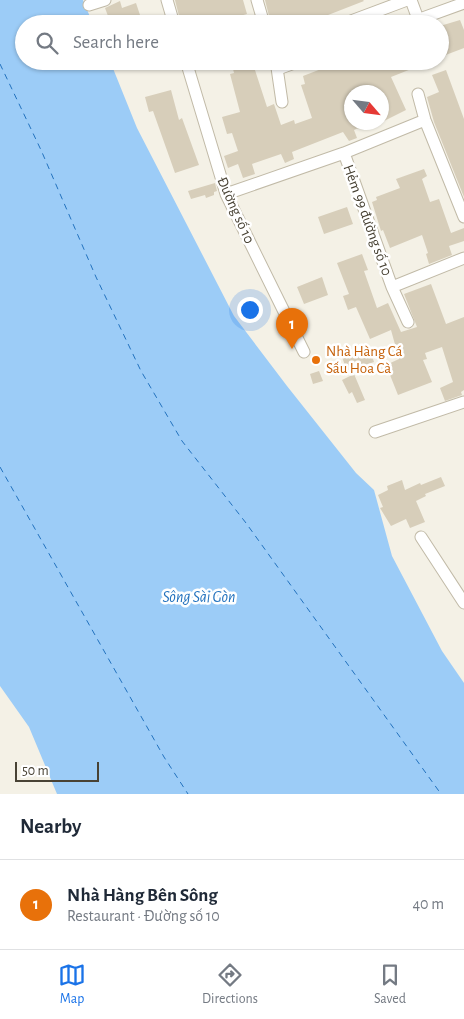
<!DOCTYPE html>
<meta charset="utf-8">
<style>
:root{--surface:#fff;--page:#f2f2f3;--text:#1f2937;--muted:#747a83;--line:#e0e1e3;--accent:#1a73e8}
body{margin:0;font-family:"Alegreya Sans",sans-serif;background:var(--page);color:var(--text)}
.compass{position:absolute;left:344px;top:85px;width:45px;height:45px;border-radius:50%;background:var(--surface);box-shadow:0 1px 4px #0004;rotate:118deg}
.scale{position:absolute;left:15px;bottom:12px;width:84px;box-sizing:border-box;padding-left:5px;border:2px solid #484234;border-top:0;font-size:14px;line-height:18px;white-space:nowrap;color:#484234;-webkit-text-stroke:4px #fff;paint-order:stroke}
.you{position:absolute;left:249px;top:309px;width:18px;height:18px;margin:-12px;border:4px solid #fff;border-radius:50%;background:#1a73e8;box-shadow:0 0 0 8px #1a73e833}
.badge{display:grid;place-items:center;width:32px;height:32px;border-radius:50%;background:var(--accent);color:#fff;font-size:16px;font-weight:700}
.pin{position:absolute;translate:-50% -41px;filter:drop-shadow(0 1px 2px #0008)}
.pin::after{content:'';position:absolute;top:26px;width:18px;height:15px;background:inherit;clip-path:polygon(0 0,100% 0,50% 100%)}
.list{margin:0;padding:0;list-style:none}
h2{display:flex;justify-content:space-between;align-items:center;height:65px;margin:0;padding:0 20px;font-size:21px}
h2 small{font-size:16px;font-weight:400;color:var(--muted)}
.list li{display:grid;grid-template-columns:32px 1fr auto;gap:15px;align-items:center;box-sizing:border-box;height:90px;padding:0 20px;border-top:1px solid var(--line)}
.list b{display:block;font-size:19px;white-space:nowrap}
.list p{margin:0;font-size:16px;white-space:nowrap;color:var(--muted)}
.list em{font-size:16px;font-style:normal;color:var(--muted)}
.icon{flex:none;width:28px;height:28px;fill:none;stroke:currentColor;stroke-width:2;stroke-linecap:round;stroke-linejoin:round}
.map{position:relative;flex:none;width:464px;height:794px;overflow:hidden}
.search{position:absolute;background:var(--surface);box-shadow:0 1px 4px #0004;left:15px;right:15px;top:15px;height:55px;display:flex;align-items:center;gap:12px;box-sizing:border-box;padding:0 18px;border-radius:28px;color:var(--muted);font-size:19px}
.sheet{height:155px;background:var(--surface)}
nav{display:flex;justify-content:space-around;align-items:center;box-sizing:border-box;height:70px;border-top:1px solid var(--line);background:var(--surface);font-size:14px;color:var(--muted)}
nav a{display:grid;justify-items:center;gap:2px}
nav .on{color:var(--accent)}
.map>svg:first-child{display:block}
</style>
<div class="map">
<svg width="464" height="794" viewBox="0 0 464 794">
<rect width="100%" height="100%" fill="#f4f1e6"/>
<path fill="#9cccf7" d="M 0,0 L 83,0 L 93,24 L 24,24 L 24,61 L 110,61 L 137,128 L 234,316 L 287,386 L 356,473 L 374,490 L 392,556 L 442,651 L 464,683 L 464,794 L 57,794 L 29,727 L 0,686 Z"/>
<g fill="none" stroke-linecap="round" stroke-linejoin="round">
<path stroke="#2372be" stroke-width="1" stroke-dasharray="6 5" stroke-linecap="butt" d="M 0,64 L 41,150 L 96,277 L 141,371 L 182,441 L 246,523 L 441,794
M 0,467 L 164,757 L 188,794"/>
</g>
<path fill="#d7ceba" d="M 175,0 L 243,0 L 247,14 L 229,19 L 228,16 L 210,21 L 211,24 L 181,24 Z
M 265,0 L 363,0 L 364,1 L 305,24 L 298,24 L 296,17 L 277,24 L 271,24 Z
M 120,1 L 122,8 L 136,3 L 143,24 L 111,24 L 105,8 Z
M 460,20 L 464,30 L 464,48 L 443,56 L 440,47 L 440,26 Z
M 231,61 L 246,61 L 248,69 L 254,67 L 267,107 L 274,104 L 281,125 L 294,120 L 295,124 L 312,118 L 301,85 L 305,84 L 303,76 L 342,61 L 429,62 L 391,77 L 406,110 L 382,122 L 382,92 L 352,92 L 352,122 L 372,122 L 354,130 L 357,138 L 349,141 L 343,132 L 292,152 L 294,159 L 285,163 L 281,154 L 252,164 L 255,174 L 243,178 L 238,164 L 228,168 L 224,156 L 238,151 L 232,133 L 227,134 L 222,117 L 240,112 L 230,74 L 234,73 Z
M 446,70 L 464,119 L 464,197 L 434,122 L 427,97 L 439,92 L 432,75 Z
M 171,90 L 179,120 L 182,118 L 199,165 L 175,173 L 153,111 L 149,112 L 145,97 Z
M 424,169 L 427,176 L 422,179 L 430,202 L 439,199 L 451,233 L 464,228 L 464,241 L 449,246 L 452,255 L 429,264 L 426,254 L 428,253 L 422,235 L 390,248 L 383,230 L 381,231 L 372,202 L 377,200 L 376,197 L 400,188 L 396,179 Z
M 215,183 L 217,191 L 214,192 L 214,195 L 206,198 L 205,195 L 191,199 L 188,191 Z
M 347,207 L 353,224 L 324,234 L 318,217 Z
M 362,254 L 368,270 L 364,271 L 377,308 L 388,303 L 401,332 L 417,327 L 404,294 L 431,284 L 446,324 L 464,317 L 464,390 L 461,392 L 462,395 L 445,401 L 440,388 L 453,382 L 442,347 L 425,353 L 427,359 L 423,360 L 432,382 L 398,395 L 386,365 L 399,359 L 391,330 L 370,339 L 356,307 L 348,310 L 343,296 L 349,294 L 337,263 Z
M 322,277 L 328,295 L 304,304 L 297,287 Z
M 369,347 L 374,362 L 347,371 L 342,357 Z
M 319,371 L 323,381 L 313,384 L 310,374 Z
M 354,374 L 365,400 L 357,403 L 352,392 L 349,394 L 342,380 Z
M 441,477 L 445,486 L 425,494 L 426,496 L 416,501 L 425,522 L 410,528 L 406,519 L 391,526 L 380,508 L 383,507 L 378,495 L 388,490 L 387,486 L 402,480 L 405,490 L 420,483 L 421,485 Z"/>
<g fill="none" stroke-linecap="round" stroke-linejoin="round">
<g stroke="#c1baa7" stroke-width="13">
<path id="minor" d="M 167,0 L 174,24
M 257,0 L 264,24
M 411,0 L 418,19
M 89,5 L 105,0
M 343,24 L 407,0
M 406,24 L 464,3
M 186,61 L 226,194 L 304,352
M 276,61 L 282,102
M 278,69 L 300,61
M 418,94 L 425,120 L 464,217
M 344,153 L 392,287 L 408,322
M 226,194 L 344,153 L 425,120
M 392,287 L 464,258
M 375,432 L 464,402
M 421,537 L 464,603"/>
</g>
<use href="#minor" stroke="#fff" stroke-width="11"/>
</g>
<circle fill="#e8710a" stroke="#fff" stroke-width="2" cx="316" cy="360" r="5"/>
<g text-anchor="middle" stroke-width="5" stroke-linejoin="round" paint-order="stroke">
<g font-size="15" fill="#484234" stroke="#fff">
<text transform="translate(236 210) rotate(66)" y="5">Đường số 10</text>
<text transform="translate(368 220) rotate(70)" y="5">Hẻm 99 đường số 10</text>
</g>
<g font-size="15" fill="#c56008" stroke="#fff" text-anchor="start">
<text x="326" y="356">Nhà Hàng Cá<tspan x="326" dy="17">Sấu Hoa Cà</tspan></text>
</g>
<g font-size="16" font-style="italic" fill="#2372be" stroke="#fff">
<text x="199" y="602">Sông Sài Gòn</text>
</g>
</g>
</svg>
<svg class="compass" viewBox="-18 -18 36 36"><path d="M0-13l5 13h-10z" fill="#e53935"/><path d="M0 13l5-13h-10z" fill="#747a83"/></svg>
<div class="scale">50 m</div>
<div class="you"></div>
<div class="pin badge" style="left:292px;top:349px;background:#e8710a">1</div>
<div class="search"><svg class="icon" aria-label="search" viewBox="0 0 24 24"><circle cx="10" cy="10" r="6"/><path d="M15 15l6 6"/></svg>Search here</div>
</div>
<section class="sheet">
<h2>Nearby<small></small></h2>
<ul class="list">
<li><span class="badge" style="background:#e8710a">1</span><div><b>Nhà Hàng Bên Sông</b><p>Restaurant · Đường số 10</p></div><em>40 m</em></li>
</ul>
</section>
<nav>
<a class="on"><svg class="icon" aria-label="map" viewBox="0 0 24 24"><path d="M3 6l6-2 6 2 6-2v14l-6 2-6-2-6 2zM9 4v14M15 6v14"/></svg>Map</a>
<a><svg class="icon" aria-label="directions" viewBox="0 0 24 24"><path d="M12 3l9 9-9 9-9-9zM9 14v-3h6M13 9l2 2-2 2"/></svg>Directions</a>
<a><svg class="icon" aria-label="saved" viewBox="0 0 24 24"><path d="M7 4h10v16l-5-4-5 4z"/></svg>Saved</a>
</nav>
